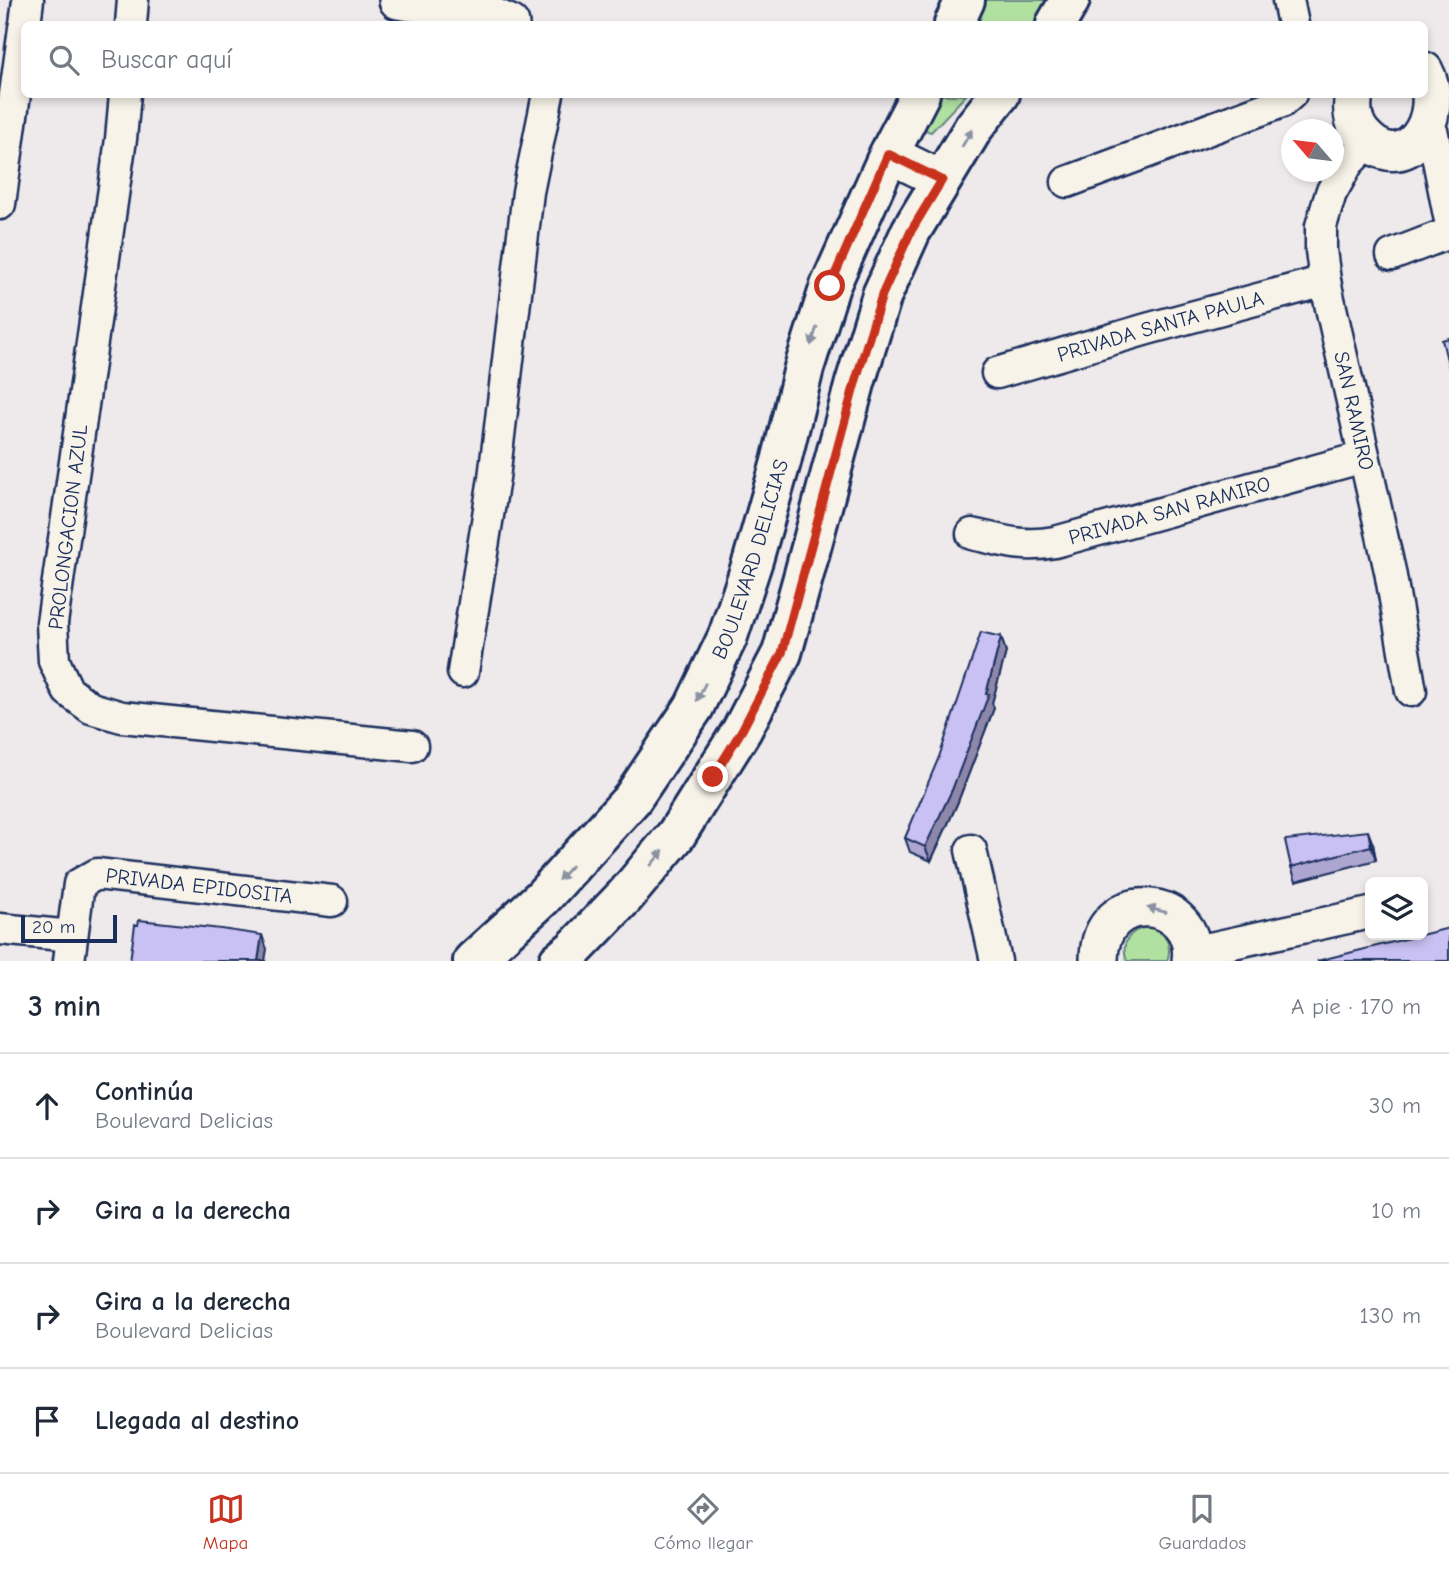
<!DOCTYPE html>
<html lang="es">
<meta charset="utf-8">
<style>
:root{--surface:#fff;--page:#f2f2f3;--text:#1f2937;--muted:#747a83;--line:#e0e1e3;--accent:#c8321e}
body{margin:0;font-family:"Comic Neue",sans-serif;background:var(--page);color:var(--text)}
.controls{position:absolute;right:21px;bottom:21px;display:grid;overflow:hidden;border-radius:10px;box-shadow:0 4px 10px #0003}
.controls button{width:63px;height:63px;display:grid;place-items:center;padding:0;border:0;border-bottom:2px solid var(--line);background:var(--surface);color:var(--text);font:35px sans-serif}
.compass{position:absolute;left:1281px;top:119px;width:63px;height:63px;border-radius:50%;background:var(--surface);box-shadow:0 4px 10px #0003;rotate:298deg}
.scale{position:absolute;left:21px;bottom:18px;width:96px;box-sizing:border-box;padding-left:7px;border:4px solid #1b2f5e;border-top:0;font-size:19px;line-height:24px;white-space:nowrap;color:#1b2f5e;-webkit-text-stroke:5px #f7f3e8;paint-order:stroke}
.stop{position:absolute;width:21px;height:21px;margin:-16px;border:5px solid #c8321e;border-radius:50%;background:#fff}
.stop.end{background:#c8321e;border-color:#fff;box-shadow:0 2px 7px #0008}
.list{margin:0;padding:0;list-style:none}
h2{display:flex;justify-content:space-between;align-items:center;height:91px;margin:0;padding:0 28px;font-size:30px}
h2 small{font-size:23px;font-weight:400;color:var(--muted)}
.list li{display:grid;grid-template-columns:46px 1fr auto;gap:21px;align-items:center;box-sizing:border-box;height:105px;padding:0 28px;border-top:2px solid var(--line)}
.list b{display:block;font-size:26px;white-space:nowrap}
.list p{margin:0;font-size:23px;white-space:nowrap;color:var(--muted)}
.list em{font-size:23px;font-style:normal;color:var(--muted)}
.icon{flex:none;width:38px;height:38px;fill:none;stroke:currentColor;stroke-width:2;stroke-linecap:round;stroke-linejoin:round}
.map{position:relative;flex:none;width:1449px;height:961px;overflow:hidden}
.search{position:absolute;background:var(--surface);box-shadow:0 4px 10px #0003;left:21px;right:21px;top:21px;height:77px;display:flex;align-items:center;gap:18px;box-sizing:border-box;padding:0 24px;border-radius:10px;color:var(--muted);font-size:26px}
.sheet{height:511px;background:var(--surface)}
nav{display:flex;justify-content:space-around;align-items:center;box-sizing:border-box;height:98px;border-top:2px solid var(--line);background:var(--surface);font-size:19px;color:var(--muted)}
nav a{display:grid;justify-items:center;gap:4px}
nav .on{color:var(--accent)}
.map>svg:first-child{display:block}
</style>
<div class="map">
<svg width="1449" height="961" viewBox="0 0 1449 961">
<rect width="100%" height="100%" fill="#eee9ea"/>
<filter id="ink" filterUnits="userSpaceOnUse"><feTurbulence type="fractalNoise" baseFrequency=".0143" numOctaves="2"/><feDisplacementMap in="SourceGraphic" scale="14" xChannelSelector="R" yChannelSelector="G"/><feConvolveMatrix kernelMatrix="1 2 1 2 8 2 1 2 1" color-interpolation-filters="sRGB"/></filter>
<g filter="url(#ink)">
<path fill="#b1e1a1" stroke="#668880" stroke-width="2" d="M 986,0 L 1056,0 L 1034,24 L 975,24 Z
M 938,95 L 966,95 L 931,132 L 925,130 L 920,124 Z
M 1148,927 C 1165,931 1173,944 1167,961 L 1127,961 C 1120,943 1129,930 1148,927 Z"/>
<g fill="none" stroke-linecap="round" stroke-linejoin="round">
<g stroke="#1b2f5e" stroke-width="35">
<g id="minor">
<path d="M 1288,0 L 1293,24"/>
<path d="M 25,24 L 28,0"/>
<path d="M 131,24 L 133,0"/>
<path d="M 125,94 L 121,139 L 52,623 L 54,661 L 68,691 L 91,708 L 122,717 L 412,746"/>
<path d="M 1433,134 L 1449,216"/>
<path id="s1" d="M 1369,142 L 1348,163 L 1331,193 L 1321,226 L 1321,250 L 1325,281 L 1390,571 L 1411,691"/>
<path d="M 1067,182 L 1282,102 L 1291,94"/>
<path d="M 0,204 L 24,28"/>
<path d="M 1392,255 L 1449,233"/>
<path id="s2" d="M 997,373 L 1147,329 L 1325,281"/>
<path id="s3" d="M 972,534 C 1004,541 1022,548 1055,542 L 1364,457"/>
<path d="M 463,672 L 494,478 L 528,192 L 548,94"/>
<path d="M 971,850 L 996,961"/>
<path d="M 0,929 L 72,936"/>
<path d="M 1192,952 L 1370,913"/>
<path id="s4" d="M 69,961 L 79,884 L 97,874 L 332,901"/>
</g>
</g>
<g stroke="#1b2f5e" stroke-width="42">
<path id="tertiary" d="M 398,0 L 484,13 L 510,24
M 1354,94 C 1351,109 1353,124 1363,135 C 1404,182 1449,118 1424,71
M 889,154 L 942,180
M 1099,961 C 1098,884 1200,896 1191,961"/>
</g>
<g stroke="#1b2f5e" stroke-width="44">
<g id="secondary">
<path d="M 954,24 L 965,0"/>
<path d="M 1056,24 L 1070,0"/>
<path id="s5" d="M 473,961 L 542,898 L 632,799 L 694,707 L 728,636 L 753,560 L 781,462 L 804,368 L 830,286 L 889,154 L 920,94"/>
<path d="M 559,961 L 574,949 L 626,895 L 676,835 L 742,730 L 782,653 L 804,574 L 855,383 L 882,295 L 911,231 L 974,127 L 1000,94"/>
</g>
</g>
<use href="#minor" stroke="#f7f3e8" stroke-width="30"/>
<use href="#tertiary" stroke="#f7f3e8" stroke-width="37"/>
<use href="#secondary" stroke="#f7f3e8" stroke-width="38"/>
</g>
<path fill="#ada6d1" stroke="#1b2f5e" stroke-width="2" d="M 1001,637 L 1006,652 L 992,703 L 994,708 L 957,804 L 931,861 L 910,852 L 905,838 Z
M 1373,844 L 1376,860 L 1296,881 L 1291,867 Z"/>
<path fill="#8d87aa" stroke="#1b2f5e" stroke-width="2" d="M 1001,637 L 1006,652 L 992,703 L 994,708 L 957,804 L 931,861 L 925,847 L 986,694 Z
M 1368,831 L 1373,844 L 1376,860 L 1371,846 Z
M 262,935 L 267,949 L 265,961 L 258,961 Z"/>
<path fill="#c9c1f3" stroke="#1b2f5e" stroke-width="2" d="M 1449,338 L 1449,368 L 1442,340 Z
M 981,632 L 1001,637 L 986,694 L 989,694 L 952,790 L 925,847 L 905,838 L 939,757 Z
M 1368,831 L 1371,846 L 1291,867 L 1285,840 Z
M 139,920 L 221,929 L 262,935 L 258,961 L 130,961 L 135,925 L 138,925 Z
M 1449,928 L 1449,961 L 1317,961 Z"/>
<defs><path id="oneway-solid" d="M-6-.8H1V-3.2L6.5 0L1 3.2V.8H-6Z" transform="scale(1.75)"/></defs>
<g fill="#8991a3">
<use href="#oneway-solid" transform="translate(967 138) rotate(-60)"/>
<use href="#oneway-solid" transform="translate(814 336) rotate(108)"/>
<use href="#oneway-solid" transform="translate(701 692) rotate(116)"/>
<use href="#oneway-solid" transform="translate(657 858) rotate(-50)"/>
<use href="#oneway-solid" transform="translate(565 873) rotate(133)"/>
<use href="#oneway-solid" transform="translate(1157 910) rotate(-166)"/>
</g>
</g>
<g fill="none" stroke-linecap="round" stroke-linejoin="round" filter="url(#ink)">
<path stroke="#c8321e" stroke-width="9" d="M 713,777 L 742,730 L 782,653 L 855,383 L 882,295 L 911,231 L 942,180 L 888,154 L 830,286"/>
</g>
<g text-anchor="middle" stroke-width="5" stroke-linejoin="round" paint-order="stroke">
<g font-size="21" fill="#1b2f5e" stroke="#f7f3e8">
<text dy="7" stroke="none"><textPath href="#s2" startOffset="170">PRIVADA SANTA PAULA</textPath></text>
<text dy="7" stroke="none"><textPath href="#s1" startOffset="287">SAN RAMIRO</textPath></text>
<text dy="7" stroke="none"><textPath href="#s3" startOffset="203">PRIVADA SAN RAMIRO</textPath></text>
<text transform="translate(68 527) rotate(-83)" y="7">PROLONGACION AZUL</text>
<text dy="7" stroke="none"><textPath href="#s5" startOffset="497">BOULEVARD DELICIAS</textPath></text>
<text dy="7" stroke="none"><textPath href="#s4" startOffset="201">PRIVADA EPIDOSITA</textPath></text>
</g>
</g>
</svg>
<div class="controls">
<button><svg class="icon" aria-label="layers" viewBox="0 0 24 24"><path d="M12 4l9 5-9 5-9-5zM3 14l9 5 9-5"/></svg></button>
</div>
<svg class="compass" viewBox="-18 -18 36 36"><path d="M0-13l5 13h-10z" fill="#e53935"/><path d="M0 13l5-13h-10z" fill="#747a83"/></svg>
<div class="scale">20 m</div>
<div class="stop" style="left:830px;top:286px"></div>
<div class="stop end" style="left:713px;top:777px"></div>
<div class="search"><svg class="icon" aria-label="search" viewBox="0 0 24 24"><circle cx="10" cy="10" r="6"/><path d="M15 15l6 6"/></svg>Buscar aquí</div>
</div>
<section class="sheet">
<h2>3 min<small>A pie · 170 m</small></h2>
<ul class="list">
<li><svg class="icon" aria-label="ahead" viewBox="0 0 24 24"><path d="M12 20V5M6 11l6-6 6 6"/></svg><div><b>Continúa</b><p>Boulevard Delicias</p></div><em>30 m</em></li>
<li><svg class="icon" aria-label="right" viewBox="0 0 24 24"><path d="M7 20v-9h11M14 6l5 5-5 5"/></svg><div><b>Gira a la derecha</b></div><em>10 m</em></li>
<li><svg class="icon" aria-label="right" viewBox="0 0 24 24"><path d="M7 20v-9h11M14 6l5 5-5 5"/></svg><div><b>Gira a la derecha</b><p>Boulevard Delicias</p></div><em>130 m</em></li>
<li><svg class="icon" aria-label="arrive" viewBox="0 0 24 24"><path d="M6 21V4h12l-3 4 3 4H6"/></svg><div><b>Llegada al destino</b></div></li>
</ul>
</section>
<nav>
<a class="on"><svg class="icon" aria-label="map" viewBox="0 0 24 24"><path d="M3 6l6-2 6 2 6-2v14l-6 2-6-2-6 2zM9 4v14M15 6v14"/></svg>Mapa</a>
<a><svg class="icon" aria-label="directions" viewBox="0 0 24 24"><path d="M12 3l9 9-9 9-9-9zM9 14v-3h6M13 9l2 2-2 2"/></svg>Cómo llegar</a>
<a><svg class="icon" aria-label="saved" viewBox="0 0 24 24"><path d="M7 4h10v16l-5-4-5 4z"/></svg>Guardados</a>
</nav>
